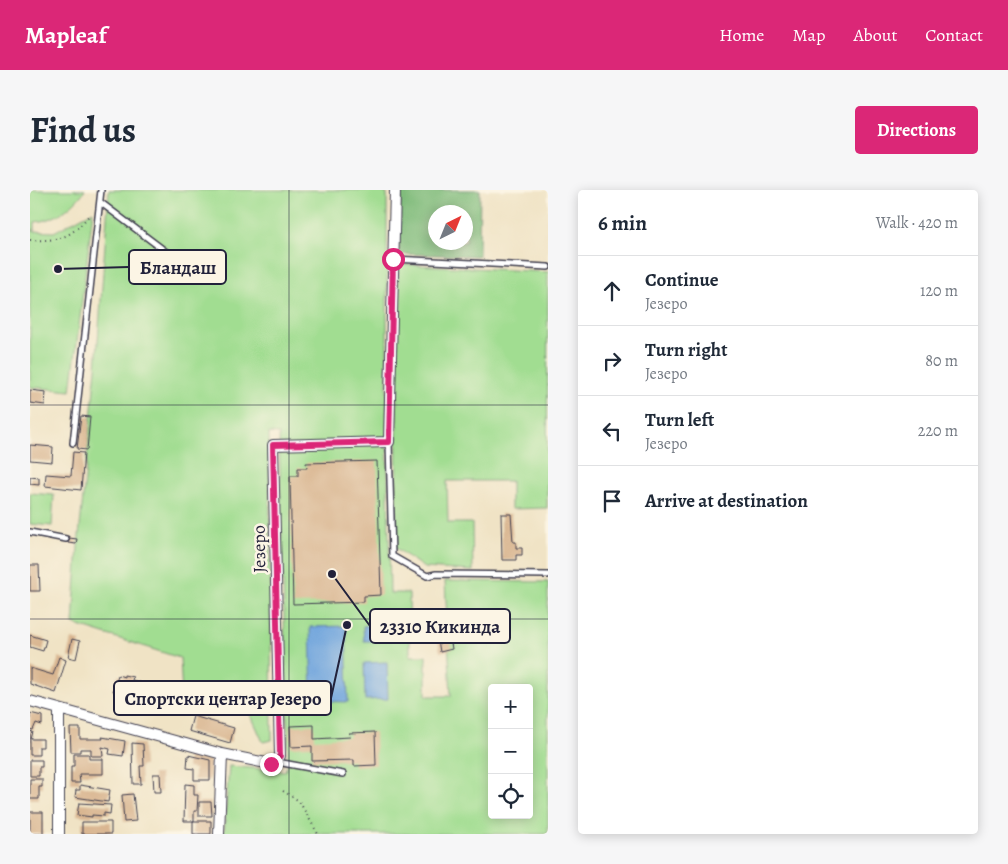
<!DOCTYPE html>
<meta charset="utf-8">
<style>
:root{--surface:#fff;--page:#f6f6f7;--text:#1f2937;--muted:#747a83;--line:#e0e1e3;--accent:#db2777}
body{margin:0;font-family:Alegreya,serif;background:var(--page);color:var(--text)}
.controls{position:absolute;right:15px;bottom:15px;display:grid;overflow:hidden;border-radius:5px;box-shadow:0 2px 12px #0003}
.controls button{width:45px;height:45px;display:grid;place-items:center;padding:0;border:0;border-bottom:1px solid var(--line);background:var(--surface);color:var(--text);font:25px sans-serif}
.compass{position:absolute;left:398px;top:15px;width:45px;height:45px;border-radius:50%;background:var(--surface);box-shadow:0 2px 12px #0003;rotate:43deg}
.stop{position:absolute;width:15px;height:15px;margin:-11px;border:4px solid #db2777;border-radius:50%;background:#fff}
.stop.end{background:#db2777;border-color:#fff;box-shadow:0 1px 5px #0008}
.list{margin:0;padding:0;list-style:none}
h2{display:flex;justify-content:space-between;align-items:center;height:65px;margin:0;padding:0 20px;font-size:21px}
h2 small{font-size:16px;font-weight:400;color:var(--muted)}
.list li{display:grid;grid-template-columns:32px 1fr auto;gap:15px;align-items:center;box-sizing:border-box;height:70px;padding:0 20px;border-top:1px solid var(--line)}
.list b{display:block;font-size:19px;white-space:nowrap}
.list p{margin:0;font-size:16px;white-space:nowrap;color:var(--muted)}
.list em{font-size:16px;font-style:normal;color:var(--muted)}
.icon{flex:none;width:28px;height:28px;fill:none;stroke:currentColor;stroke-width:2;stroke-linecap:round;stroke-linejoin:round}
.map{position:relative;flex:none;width:518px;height:644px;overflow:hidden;border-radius:5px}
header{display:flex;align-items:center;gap:30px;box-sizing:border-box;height:70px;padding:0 25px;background:var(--accent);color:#fff}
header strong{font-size:24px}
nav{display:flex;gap:28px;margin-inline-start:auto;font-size:18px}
.intro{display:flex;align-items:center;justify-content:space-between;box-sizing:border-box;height:120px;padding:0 30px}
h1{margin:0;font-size:35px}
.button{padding:12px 22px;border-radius:5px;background:var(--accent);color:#fff;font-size:18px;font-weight:700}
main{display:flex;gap:30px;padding:0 30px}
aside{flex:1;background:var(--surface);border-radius:5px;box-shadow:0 2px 12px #0003}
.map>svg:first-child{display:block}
</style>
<header>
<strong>Mapleaf</strong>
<nav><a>Home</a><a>Map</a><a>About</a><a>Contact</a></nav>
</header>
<div class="intro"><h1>Find us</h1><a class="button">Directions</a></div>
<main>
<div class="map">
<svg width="518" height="644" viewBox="0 0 518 644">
<rect width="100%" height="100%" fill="#fcf5e5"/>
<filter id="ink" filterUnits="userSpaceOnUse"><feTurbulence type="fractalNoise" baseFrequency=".02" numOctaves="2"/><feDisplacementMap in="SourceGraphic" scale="10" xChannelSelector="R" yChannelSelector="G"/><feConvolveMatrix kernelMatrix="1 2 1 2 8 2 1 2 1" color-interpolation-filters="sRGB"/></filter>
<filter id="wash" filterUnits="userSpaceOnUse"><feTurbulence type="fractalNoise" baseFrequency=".0096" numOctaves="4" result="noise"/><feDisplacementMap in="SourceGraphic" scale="20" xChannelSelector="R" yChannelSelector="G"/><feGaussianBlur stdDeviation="1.12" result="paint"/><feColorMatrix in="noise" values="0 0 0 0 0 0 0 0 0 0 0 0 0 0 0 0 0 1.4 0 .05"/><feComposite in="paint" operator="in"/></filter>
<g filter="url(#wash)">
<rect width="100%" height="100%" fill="#f0e3c5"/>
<path fill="#a1dd91" stroke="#628066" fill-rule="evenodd" d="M 0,0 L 55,0 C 43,17 26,30 5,32 L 5,40 L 0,40 Z
M 79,0 L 350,0 L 357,4 L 357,239 L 360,403 L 379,403 L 380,466 L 396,466 L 396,506 L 421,506 L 415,391 L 518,392 L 518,644 L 194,644 L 199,576 L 255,581 L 258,570 L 249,244 L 239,243 L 242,550 L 233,552 L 215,512 L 152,506 L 150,468 L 43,434 L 48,356 L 66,179 ZM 462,498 L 499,498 L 499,625 L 462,625 Z
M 63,21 L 41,201 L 0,197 L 0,41 L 24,42 Z
M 368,74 L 518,82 L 517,318 L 481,319 L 481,291 L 417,291 L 418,333 L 442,333 L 443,381 L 394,378 L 366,358 Z
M 0,303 L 24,305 L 22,336 L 0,334 Z"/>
<path fill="#80bc7b" stroke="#516f5b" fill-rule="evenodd" d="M 371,0 L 450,0 L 449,66 L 369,64 ZM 406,22 L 436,22 L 436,52 L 406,52 Z"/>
<path fill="#71a5dd" stroke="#4a648c" d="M 350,435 L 350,451 L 334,451 L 333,436 Z
M 316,436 L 318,512 L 282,511 L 280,437 Z
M 357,472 L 358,509 L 335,510 L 334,473 Z"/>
<g id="blocks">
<path fill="#d9b691" d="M 0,200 L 16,202 L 15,215 L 0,213 Z
M 51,226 L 60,227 L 57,260 L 47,259 Z
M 0,255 L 23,257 L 22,272 L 0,270 Z
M 43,262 L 54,263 L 51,300 L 15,296 L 16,284 L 41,286 Z
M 347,271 L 351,405 L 334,406 L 334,412 L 263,414 L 260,286 L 268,286 L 268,278 L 277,278 L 276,273 Z
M 0,287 L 9,288 L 9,295 L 0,294 Z
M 471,324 L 481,324 L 483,352 L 486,352 L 486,358 L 492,358 L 492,365 L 486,365 L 486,370 L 472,370 Z
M 39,348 L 47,349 L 46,354 L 38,353 Z
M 0,375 L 9,375 L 10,401 L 0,401 Z
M 423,441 L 425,452 L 421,453 L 422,459 L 410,462 L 407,444 Z
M 0,445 L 16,450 L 13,461 L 0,457 Z
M 42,449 L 50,451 L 46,469 L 38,467 Z
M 29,467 L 36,470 L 26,503 L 0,494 L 0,478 L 23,485 Z
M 88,485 L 94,487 L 94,485 L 103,487 L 102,490 L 109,492 L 104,507 L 83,501 Z
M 0,523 L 12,526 L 12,535 L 6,533 L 3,540 L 0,539 Z
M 163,526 L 204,538 L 200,553 L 159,541 Z
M 284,535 L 284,549 L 320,547 L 319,543 L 345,542 L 346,575 L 324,576 L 324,570 L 282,571 L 282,556 L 261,557 L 260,536 Z
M 40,538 L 50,538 L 50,549 L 73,549 L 72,547 L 95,551 L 93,566 L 79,564 L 80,559 L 72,557 L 73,566 L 61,566 L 61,559 L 50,559 L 50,562 L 41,562 Z
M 0,541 L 3,542 L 1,549 L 13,549 L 13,557 L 9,557 L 9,565 L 0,565 Z
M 102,553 L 113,554 L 114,576 L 110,576 L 111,594 L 103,594 Z
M 44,564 L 59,564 L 59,569 L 73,569 L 73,584 L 49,584 L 50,593 L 41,593 L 41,576 L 44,576 Z
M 158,565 L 180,570 L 180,590 L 164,590 L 164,579 L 157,578 Z
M 0,570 L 12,570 L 12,577 L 9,577 L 9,586 L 0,586 Z
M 123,584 L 130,584 L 131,602 L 124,602 Z
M 0,589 L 12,589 L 12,597 L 9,597 L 9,609 L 0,609 Z
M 155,594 L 164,595 L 164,605 L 168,605 L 167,621 L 164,621 L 164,631 L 154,631 Z
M 50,595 L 80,600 L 78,612 L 45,607 L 46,600 L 50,600 Z
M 103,604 L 106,631 L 94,632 L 92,605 Z
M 169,612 L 181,612 L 182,626 L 169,626 Z
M 49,613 L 81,615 L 80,624 L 74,623 L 74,626 L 62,625 L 62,627 L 47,625 Z
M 0,622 L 13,622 L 13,644 L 0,644 Z
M 163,631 L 181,631 L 181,644 L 163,644 Z
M 52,632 L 81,632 L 81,644 L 52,644 Z"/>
</g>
</g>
<g filter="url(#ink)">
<use href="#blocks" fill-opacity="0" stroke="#413f50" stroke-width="1"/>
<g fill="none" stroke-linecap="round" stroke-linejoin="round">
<g stroke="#413f50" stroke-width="8">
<path id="lane" d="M 70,12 L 139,64
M 364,69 L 518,77
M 359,252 L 362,366 L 397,386 L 406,384 L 518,385
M 43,253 L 71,0
M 0,342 L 36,349
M 247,572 L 313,584"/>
</g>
<g stroke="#413f50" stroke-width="12">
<path id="street" d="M 0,511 L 192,564 L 241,574 L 246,572 L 250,566 L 243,255 L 359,252 L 365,0
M 29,644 L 29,519
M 189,644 L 192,564"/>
</g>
<path stroke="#413f50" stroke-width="2" stroke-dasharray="1 4" stroke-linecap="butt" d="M 0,50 C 29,51 42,48 60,24
M 253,601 L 269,611 L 288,644"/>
<use href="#lane" stroke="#fff" stroke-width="5"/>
<use href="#street" stroke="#fff" stroke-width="10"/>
</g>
</g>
<g fill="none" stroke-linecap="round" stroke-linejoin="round" filter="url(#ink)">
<path stroke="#db2777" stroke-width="6" d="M 241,574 L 250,566 L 243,255 L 359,252 L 363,69"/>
</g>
<path fill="none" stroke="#22223b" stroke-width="1" stroke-opacity="0.55" d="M 259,0 L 259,644M 0,215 L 518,215M 0,429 L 518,429"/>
<g text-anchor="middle" stroke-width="5" stroke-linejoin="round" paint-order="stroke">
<g font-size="18" fill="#22223b" stroke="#fcf5e5">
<text transform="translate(229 359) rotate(-91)" y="6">Језеро</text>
</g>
</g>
<path fill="none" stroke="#22223b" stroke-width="2" d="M28 79L99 77M302 384L340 436M317 435L301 508"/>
<g fill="#22223b" stroke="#fcf5e5" stroke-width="2">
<circle cx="28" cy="79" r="5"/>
<circle cx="302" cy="384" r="5"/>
<circle cx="317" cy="435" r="5"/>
</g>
<g fill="#fcf5e5" stroke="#22223b" stroke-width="2">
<rect x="99" y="60" width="97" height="34" rx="5"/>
<rect x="340" y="419" width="140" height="34" rx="5"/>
<rect x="84" y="491" width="217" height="34" rx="5"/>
</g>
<g font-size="19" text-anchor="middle" font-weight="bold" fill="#22223b">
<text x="148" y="84">Бландаш</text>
<text x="410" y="443">23310 Кикинда</text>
<text x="193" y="515">Спортски центар Језеро</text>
</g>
</svg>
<div class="controls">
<button>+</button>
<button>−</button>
<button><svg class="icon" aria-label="locate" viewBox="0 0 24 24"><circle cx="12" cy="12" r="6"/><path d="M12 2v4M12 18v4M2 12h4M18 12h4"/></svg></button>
</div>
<svg class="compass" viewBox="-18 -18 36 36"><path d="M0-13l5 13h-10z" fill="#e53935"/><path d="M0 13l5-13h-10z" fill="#747a83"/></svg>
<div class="stop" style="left:363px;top:69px"></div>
<div class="stop end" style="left:241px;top:574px"></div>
</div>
<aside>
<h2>6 min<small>Walk · 420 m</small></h2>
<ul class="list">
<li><svg class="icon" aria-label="ahead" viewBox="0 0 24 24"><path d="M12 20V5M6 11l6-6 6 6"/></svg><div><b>Continue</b><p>Језеро</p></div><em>120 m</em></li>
<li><svg class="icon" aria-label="right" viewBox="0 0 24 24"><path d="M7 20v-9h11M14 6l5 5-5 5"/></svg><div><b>Turn right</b><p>Језеро</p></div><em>80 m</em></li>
<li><svg class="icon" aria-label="left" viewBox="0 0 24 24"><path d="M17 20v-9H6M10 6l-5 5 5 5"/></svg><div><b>Turn left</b><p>Језеро</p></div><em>220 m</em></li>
<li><svg class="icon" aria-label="arrive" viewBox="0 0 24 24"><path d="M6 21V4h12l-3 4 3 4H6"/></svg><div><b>Arrive at destination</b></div></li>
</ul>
</aside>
</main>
